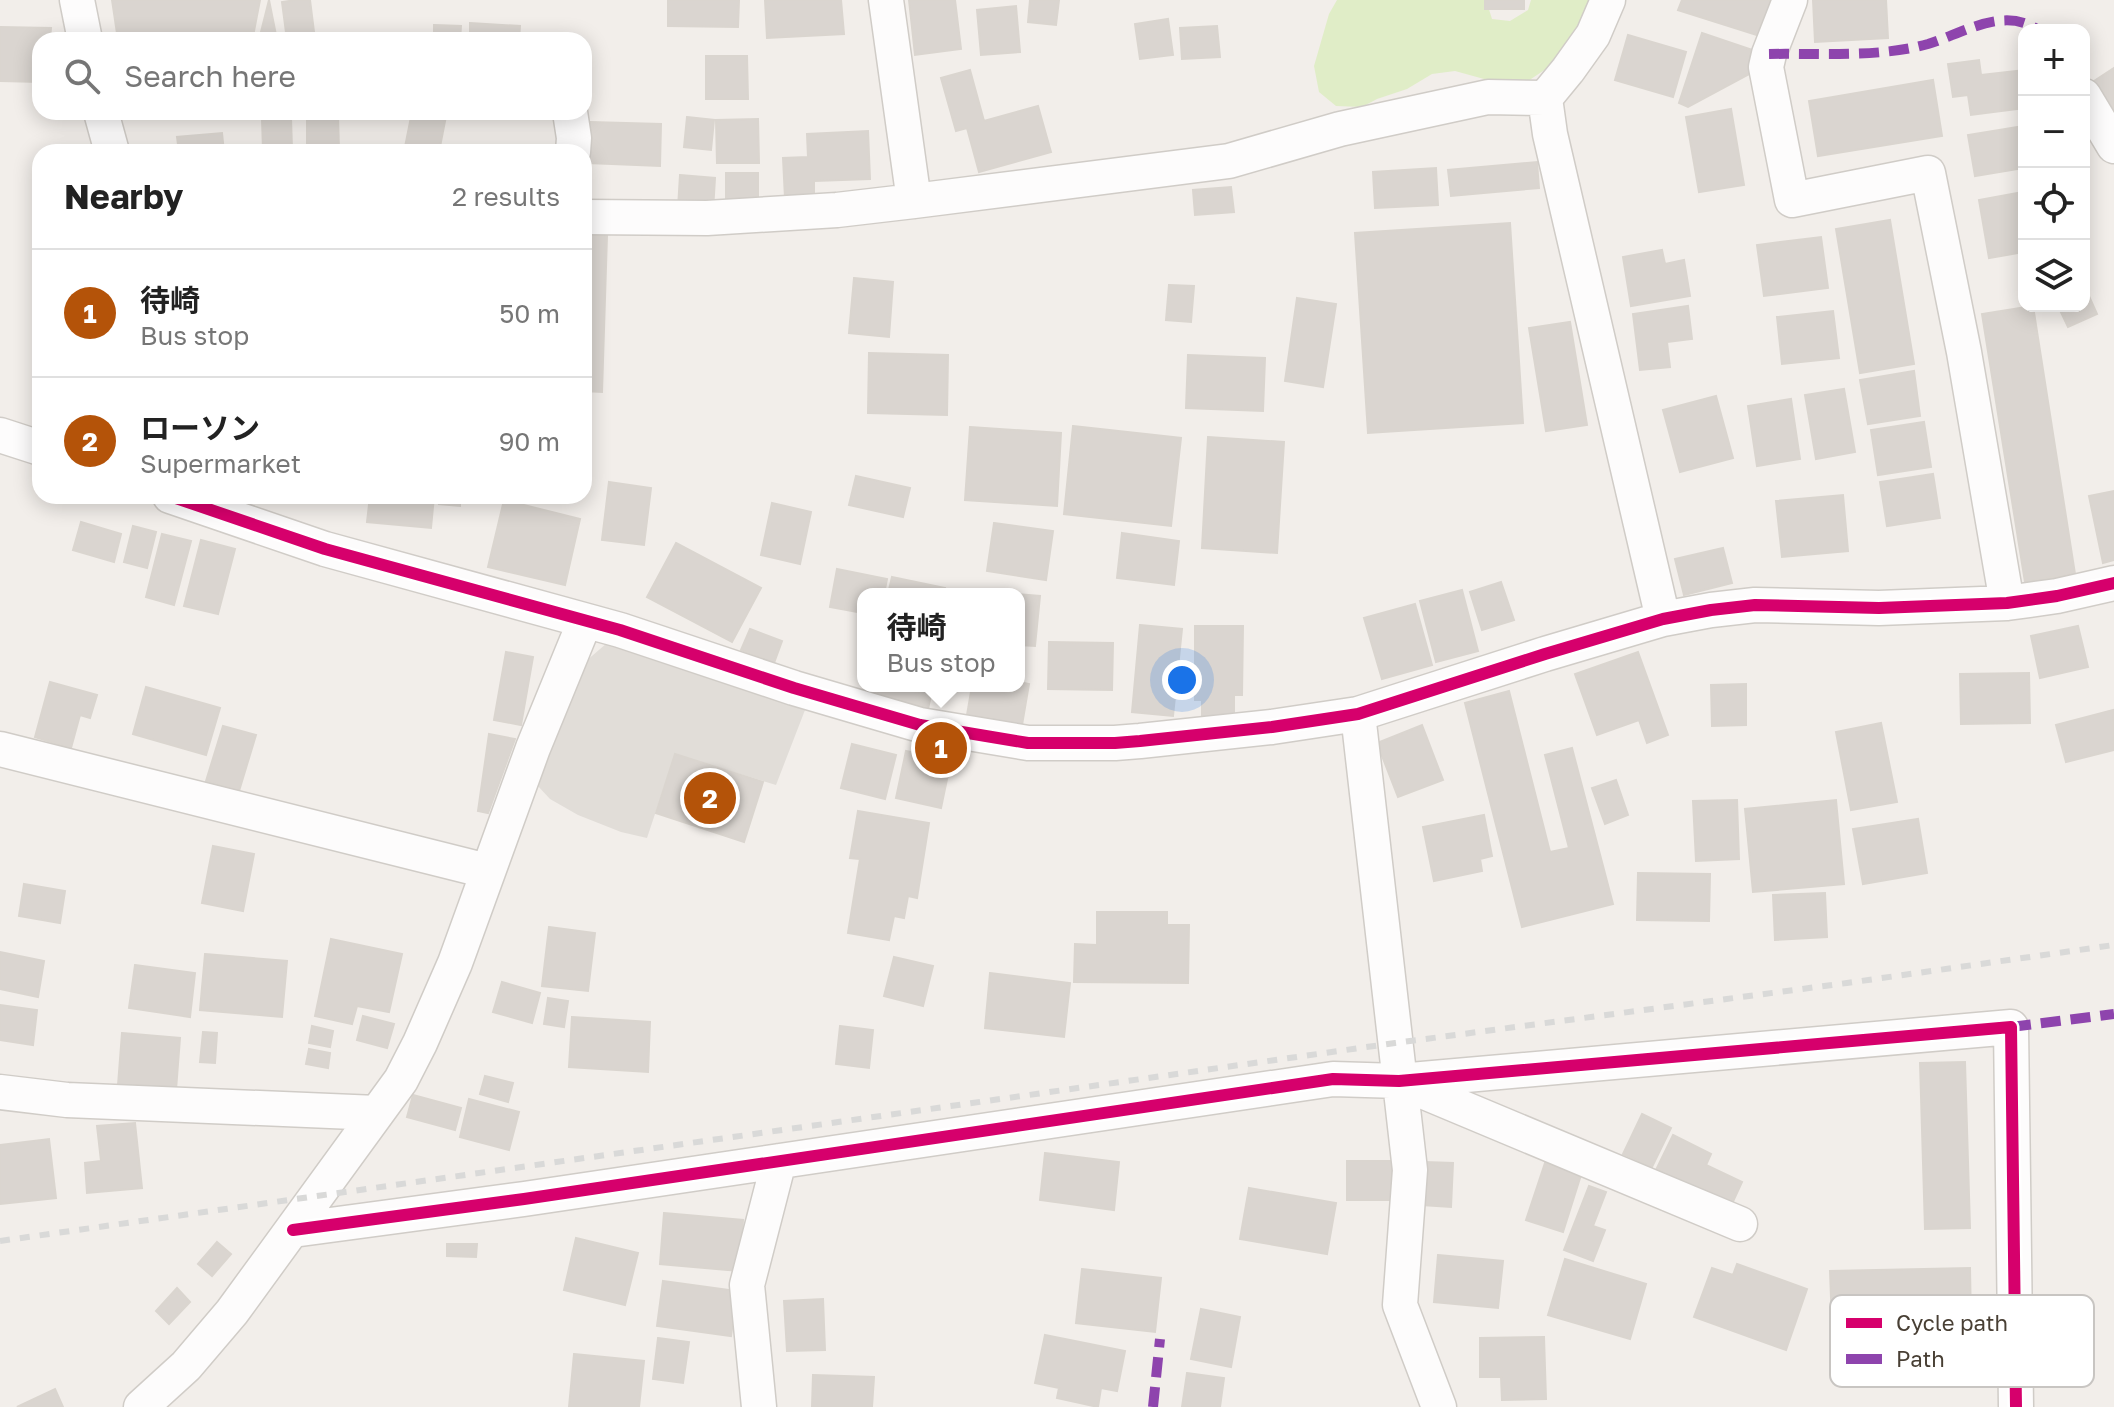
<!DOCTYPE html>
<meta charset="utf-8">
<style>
:root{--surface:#fff;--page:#f2f2f2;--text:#222;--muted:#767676;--line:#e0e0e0;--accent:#b45309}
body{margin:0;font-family:"Golos Text","Noto Sans JP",sans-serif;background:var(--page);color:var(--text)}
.controls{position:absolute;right:24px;top:24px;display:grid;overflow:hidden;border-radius:16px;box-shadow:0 4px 20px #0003}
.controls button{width:72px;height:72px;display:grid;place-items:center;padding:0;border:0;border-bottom:2px solid var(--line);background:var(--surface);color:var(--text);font:40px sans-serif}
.you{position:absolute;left:1182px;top:680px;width:28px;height:28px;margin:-20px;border:6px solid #fff;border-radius:50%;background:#1a73e8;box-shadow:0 0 0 12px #1a73e833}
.badge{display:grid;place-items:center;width:52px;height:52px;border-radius:50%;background:var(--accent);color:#fff;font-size:26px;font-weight:700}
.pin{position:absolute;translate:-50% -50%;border:4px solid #fff;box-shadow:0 2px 8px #0006}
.popup{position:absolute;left:857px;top:588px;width:168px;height:104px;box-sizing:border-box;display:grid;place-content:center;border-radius:16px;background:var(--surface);filter:drop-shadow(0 2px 6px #0005);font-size:26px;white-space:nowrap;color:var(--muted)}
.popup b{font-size:30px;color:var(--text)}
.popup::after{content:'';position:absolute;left:50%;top:100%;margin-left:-16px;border:16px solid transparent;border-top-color:var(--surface)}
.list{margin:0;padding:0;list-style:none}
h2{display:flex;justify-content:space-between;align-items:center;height:104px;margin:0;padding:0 32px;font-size:34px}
h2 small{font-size:26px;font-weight:400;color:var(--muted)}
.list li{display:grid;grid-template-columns:52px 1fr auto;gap:24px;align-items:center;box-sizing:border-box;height:128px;padding:0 32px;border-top:2px solid var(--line)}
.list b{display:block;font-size:30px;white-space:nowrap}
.list p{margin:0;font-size:26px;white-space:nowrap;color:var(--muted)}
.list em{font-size:26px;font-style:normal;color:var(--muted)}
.icon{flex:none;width:44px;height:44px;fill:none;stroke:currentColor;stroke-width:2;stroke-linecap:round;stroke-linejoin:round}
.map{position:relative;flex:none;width:2114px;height:1407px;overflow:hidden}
.search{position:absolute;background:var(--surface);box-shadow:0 4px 20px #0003;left:32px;top:32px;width:560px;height:88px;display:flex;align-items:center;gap:20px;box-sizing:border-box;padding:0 28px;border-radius:24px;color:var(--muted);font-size:30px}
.panel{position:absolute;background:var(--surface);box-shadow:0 4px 20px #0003;left:32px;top:144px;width:560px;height:360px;border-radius:24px}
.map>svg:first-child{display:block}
</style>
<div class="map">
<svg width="2114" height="1407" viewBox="0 0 2114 1407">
<rect width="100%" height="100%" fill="#f2eeea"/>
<path fill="#e0edc7" d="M 1337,0 L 1486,0 L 1492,19 L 1510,21 L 1528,10 L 1531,0 L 1598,0 L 1552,65 L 1525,83 L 1495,87 L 1484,79 L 1455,71 L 1432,74 L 1407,89 L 1377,99 L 1362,107 L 1336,106 L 1319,92 L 1314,66 L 1329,14 Z"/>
<path fill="#e1ddd8" d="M 607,643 L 805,710 L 776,785 L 675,754 L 647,838 L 621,832 L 578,815 L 550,799 L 537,785 L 585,662 Z"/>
<path fill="#dad5d0" stroke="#dad5cf" stroke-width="2" d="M 112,0 L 260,0 L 254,31 L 191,40 L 118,40 Z
M 269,0 L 277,40 L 259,40 Z
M 296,0 L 310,0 L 315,40 L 287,40 L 282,2 Z
M 668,0 L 739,0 L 738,27 L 668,26 Z
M 765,0 L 841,0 L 844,34 L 767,38 Z
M 909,0 L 955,0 L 961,49 L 915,55 Z
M 1030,0 L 1059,0 L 1056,25 L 1028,22 Z
M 1485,0 L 1524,0 L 1524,9 L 1485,9 Z
M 1682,0 L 1775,0 L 1763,37 L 1678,10 Z
M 1813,0 L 1886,0 L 1888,38 L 1815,42 Z
M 1016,6 L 1020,52 L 981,55 L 977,10 Z
M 1168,19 L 1173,55 L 1140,59 L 1135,24 Z
M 470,23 L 520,26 L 519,40 L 470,40 Z
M 434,25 L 461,26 L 460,40 L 434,40 Z
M 1217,26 L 1220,57 L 1182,59 L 1180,28 Z
M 0,27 L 51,28 L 50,40 L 40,40 L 40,82 L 0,81 Z
M 1702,33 L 1758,52 L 1751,73 L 1688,107 L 1679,103 Z
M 1628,35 L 1686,52 L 1673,97 L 1615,80 Z
M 706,56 L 747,56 L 748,99 L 706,99 Z
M 1979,60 L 1981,75 L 2024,70 L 2024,108 L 1971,115 L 1968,95 L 1953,97 L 1948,64 Z
M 2114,68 L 2114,119 L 2091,83 Z
M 970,70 L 984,121 L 1038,106 L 1051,152 L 979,172 L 967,128 L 956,131 L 941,78 Z
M 1933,80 L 1942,136 L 1818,156 L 1809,101 Z
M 1731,109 L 1744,185 L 1699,192 L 1686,117 Z
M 412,112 L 427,112 L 446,116 L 439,152 L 404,152 Z
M 307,116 L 338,116 L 339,149 L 307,149 Z
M 687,117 L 714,120 L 711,150 L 684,147 Z
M 291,118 L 292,149 L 263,150 L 262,119 Z
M 758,119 L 759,163 L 717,163 L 716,120 Z
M 590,122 L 661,124 L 660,166 L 588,163 Z
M 2024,126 L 2024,168 L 1975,176 L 1968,135 Z
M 868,131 L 870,179 L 814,181 L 814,197 L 785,198 L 783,158 L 808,157 L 807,134 Z
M 222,133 L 224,152 L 179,152 L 177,137 Z
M 1537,162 L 1539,188 L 1451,196 L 1448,170 Z
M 1436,168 L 1438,205 L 1375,208 L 1373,172 Z
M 726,173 L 758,173 L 758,205 L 726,205 Z
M 680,175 L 715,178 L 713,211 L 678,208 Z
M 1231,187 L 1234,212 L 1195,215 L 1193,190 Z
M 2023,192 L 2024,252 L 1989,258 L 1979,200 Z
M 1890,220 L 1914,364 L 1860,373 L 1836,229 Z
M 1510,223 L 1523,423 L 1368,433 L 1355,233 Z
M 584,235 L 607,236 L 602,392 L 584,391 Z
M 1821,237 L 1828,288 L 1764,296 L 1757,245 Z
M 1662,250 L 1665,264 L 1684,260 L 1690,296 L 1631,306 L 1623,257 Z
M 854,278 L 893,282 L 889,337 L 849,333 Z
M 1169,285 L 1194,286 L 1191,322 L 1166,320 Z
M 2084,285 L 2097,314 L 2068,327 L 2058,306 L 2084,306 Z
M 1297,298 L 1336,304 L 1323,387 L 1285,381 Z
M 1688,306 L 1692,339 L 1667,342 L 1670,367 L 1640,370 L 1633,314 Z
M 2033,306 L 2075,574 L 2025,582 L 1982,314 Z
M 1833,311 L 1839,358 L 1782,364 L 1777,317 Z
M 1570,322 L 1587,425 L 1546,431 L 1529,328 Z
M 869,353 L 948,355 L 947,415 L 868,413 Z
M 1188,355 L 1265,358 L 1263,411 L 1186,408 Z
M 1914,371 L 1920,416 L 1868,424 L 1860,380 Z
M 1844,389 L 1855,452 L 1816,459 L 1805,395 Z
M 1716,396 L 1733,458 L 1680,472 L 1663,410 Z
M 1791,399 L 1800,459 L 1757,466 L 1748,406 Z
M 1924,422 L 1931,467 L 1878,475 L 1871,430 Z
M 1073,426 L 1181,438 L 1171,526 L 1064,514 Z
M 970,427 L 1061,433 L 1057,506 L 965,500 Z
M 1208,437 L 1284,442 L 1277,553 L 1202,548 Z
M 1933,474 L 1940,518 L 1887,526 L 1880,482 Z
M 856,476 L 910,488 L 903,517 L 849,505 Z
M 609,482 L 651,488 L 644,545 L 602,540 Z
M 2114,491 L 2114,560 L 2103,563 L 2089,496 Z
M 1843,495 L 1848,551 L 1782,557 L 1776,501 Z
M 370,496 L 434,496 L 431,528 L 367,522 Z
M 440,496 L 460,496 L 460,506 L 439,504 Z
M 504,500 L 580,519 L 565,585 L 488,567 Z
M 772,503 L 811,512 L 800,564 L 761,555 Z
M 81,522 L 121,534 L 114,562 L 73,550 Z
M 994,523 L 1053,531 L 1046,580 L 987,571 Z
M 133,526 L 156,532 L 147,568 L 124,562 Z
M 1122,533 L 1179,541 L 1174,585 L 1117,578 Z
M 162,534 L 191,541 L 174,605 L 146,597 Z
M 201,540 L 235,549 L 218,614 L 184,606 Z
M 676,543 L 761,588 L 732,642 L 647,597 Z
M 1723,548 L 1732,583 L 1684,595 L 1675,559 Z
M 837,569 L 887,579 L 884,594 L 863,594 L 863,613 L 830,607 Z
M 892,577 L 945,588 L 944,594 L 888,594 Z
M 1501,582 L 1514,620 L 1482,630 L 1470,592 Z
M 1462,590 L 1478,651 L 1436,662 L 1420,601 Z
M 981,591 L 1040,596 L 1035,646 L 1019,645 L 1019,594 L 981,594 Z
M 1415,604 L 1432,665 L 1382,679 L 1364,618 Z
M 1140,625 L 1182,629 L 1173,716 L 1132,712 Z
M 1195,626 L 1243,626 L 1242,695 L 1234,695 L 1234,722 L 1202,721 L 1202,700 L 1195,700 Z
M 2078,626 L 2088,667 L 2040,678 L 2031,636 Z
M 750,629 L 782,641 L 774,663 L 741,650 Z
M 1049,642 L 1113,643 L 1112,690 L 1048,689 Z
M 506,652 L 533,657 L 521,725 L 494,720 Z
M 1638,652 L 1668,735 L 1647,743 L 1639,720 L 1597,735 L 1575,674 Z
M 2029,673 L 2030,723 L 1961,724 L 1960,674 Z
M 50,682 L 97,695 L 90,718 L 80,715 L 71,748 L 35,737 Z
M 1019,682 L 1029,684 L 1022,725 L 967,715 L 972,686 L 1019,686 Z
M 1746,684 L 1746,725 L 1712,726 L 1711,685 Z
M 875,686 L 933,686 L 928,709 L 873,697 Z
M 146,687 L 220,708 L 206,755 L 133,734 Z
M 1509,691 L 1550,852 L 1569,848 L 1545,755 L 1572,748 L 1613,904 L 1522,927 L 1465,703 Z
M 2113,710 L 2114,750 L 2066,762 L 2056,725 Z
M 1881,723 L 1897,802 L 1851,810 L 1836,732 Z
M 1422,725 L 1443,780 L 1398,797 L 1377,743 Z
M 223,726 L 256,735 L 239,791 L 206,781 Z
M 489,734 L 515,739 L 488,813 L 478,811 Z
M 852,744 L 896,755 L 885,799 L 841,788 Z
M 906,751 L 951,760 L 941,808 L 896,798 Z
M 675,754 L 763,782 L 744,842 L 656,813 Z
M 1616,780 L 1628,815 L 1605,824 L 1592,788 Z
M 1737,800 L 1739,859 L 1696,861 L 1693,801 Z
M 1836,800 L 1844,884 L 1753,892 L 1745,809 Z
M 858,811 L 929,823 L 917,898 L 908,896 L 904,918 L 894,916 L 889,940 L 848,933 L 860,859 L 850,858 Z
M 1484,815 L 1492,856 L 1480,859 L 1482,871 L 1434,881 L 1423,827 Z
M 1918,819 L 1927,873 L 1863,884 L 1853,829 Z
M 213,846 L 254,854 L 243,911 L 202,903 Z
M 1638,873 L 1710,874 L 1709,921 L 1637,920 Z
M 24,884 L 65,891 L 60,923 L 19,916 Z
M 1825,893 L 1827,937 L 1775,940 L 1773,895 Z
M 1097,912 L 1167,912 L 1167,925 L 1189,925 L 1188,983 L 1074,982 L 1075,944 L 1097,945 Z
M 549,927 L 595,933 L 588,991 L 542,986 Z
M 331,939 L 402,954 L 389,1012 L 357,1006 L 352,1024 L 315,1016 Z
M 0,952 L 44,961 L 38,997 L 0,989 Z
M 205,954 L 287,961 L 282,1017 L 200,1010 Z
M 894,957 L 933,966 L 923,1006 L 884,996 Z
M 135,965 L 195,973 L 190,1017 L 129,1008 Z
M 990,973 L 1070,983 L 1064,1037 L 985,1028 Z
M 502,982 L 540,993 L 532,1023 L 493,1012 Z
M 548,998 L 568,1001 L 564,1027 L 544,1024 Z
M 0,1005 L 37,1010 L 33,1045 L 0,1040 Z
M 363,1016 L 394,1024 L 387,1048 L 357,1040 Z
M 572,1017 L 650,1022 L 648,1072 L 569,1067 Z
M 312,1026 L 333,1031 L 330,1047 L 309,1043 Z
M 840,1026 L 873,1030 L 869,1068 L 836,1064 Z
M 203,1032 L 217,1033 L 215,1063 L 200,1062 Z
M 122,1033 L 180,1038 L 176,1090 L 118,1085 Z
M 309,1049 L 330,1053 L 328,1068 L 306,1064 Z
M 1965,1062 L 1970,1228 L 1925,1229 L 1920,1063 Z
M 485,1076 L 513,1083 L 508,1102 L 480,1094 Z
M 413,1095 L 461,1108 L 455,1130 L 407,1117 Z
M 469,1099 L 519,1112 L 509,1150 L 460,1137 Z
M 1642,1114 L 1671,1128 L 1652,1167 L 1623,1154 Z
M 135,1123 L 142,1188 L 87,1193 L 85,1163 L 101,1161 L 97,1126 Z
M 1673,1135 L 1711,1154 L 1706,1165 L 1742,1182 L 1731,1206 L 1656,1170 Z
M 49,1139 L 56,1198 L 0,1204 L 0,1145 Z
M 1045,1153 L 1119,1162 L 1114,1210 L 1040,1200 Z
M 1347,1161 L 1393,1161 L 1392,1200 L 1347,1200 Z
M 1424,1162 L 1453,1163 L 1451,1207 L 1422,1205 Z
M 1545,1163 L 1581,1175 L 1563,1232 L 1526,1220 Z
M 1589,1186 L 1606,1192 L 1593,1226 L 1605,1230 L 1593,1261 L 1564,1250 Z
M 1249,1188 L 1336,1203 L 1327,1254 L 1240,1239 Z
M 664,1213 L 743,1220 L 739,1271 L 660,1264 Z
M 576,1238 L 638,1253 L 625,1305 L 564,1290 Z
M 217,1242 L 231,1254 L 212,1276 L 198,1264 Z
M 447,1244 L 477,1244 L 476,1257 L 447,1256 Z
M 1438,1255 L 1503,1261 L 1498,1308 L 1434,1302 Z
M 1565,1259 L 1646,1284 L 1630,1339 L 1548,1315 Z
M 1737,1264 L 1807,1289 L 1786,1350 L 1694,1317 L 1712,1268 L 1733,1275 Z
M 1970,1268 L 1971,1321 L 1832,1324 L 1830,1271 Z
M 1082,1269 L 1161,1278 L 1155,1332 L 1076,1323 Z
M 663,1281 L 737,1291 L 731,1336 L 657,1326 Z
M 177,1288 L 190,1302 L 169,1324 L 156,1311 Z
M 823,1299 L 825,1350 L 787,1351 L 784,1301 Z
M 1201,1309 L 1240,1317 L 1231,1367 L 1191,1359 Z
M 1045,1335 L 1125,1351 L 1117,1391 L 1101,1388 L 1098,1407 L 1057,1398 L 1059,1388 L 1035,1383 Z
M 1544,1337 L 1546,1399 L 1502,1400 L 1501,1377 L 1480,1377 L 1480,1338 Z
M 658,1338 L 689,1342 L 683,1383 L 653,1379 Z
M 574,1354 L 644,1361 L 639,1407 L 569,1407 Z
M 1187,1373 L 1224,1378 L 1220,1407 L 1182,1407 Z
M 813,1375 L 874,1377 L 872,1407 L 812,1407 Z
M 55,1389 L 63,1407 L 17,1407 Z"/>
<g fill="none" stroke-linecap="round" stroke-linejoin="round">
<g stroke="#d0ccc7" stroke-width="37">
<path id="minor" d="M 77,0 L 85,40
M 886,0 L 914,201
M 1608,0 L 1593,35 L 1568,70 L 1545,98 L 1550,134 L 1663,619
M 1790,0 L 1769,54 L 1766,67 L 1792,200 L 1928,173 L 1964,352 L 2007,603
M 2084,96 L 2114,146
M 101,112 L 112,152
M 570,112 L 574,138 L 573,152
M 584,217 L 707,218 L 837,210 L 914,201 L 1229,161 L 1340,129 L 1488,97 L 1545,98
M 0,435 L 40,448
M 170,496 L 325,549 L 620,630 L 794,688 L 862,708 L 920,725 L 1028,743 L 1115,743 L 1140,741 L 1272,727 L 1358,714 L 1545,654 L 1663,619 L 1711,610 L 1755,605 L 1879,608 L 2007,603 L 2057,596 L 2114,583
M 1358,714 L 1410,1170 L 1400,1305 L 1439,1407
M 0,749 L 487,871
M 1403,1083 L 1740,1224
M 0,1092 L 67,1100 L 377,1113
M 293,1230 L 524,1199 L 1333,1079 L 1399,1081 L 2011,1027 L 2016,1407
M 141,1407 L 186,1366 L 232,1312 L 401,1080 L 420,1043 L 455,963 L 533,748 L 585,621
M 759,1407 L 747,1285 L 779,1161"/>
</g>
<use href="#minor" stroke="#fdfcfc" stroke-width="34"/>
<path stroke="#d9d9d8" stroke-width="6" stroke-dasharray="10 10" stroke-linecap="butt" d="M 0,1241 L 1395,1043 L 1847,983 L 2114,945"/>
<path stroke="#8e44ad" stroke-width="10" stroke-dasharray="20 10" stroke-linecap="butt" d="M 1769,54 C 1819,53 1879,58 1928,44 C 1963,33 2004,6 2038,30
M 2011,1027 L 2114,1014
M 1153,1407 L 1160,1339"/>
<g stroke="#fff" stroke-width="17">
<path id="cycleway" d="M 170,496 L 325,549 L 620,630 L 794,688 L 862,708 L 920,725 L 1028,743 L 1115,743 L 1140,741 L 1272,727 L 1358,714 L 1545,654 L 1663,619 L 1711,610 L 1755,605 L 1879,608 L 2007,603 L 2057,596 L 2114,583
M 293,1230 L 524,1199 L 1333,1079 L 1399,1081 L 2011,1027 L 2016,1407"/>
</g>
<use href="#cycleway" stroke="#d6006c" stroke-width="12"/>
</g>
<rect x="1830" y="1295" width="264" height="92" rx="12" fill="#fff" stroke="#c8c5c2" stroke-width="2"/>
<rect x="1846" y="1318" width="36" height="10" fill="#d6006c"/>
<rect x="1846" y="1354" width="36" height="10" fill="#8e44ad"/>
<g font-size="22" fill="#483f34">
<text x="1896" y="1331">Cycle path</text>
<text x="1896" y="1367">Path</text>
</g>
</svg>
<div class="controls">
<button>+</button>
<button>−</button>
<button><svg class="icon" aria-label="locate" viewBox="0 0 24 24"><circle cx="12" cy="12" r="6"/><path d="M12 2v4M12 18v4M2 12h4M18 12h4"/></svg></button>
<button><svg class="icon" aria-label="layers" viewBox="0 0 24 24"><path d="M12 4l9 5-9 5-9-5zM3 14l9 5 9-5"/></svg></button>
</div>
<div class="you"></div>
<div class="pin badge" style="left:941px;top:748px">1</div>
<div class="popup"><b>待崎</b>Bus stop</div>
<div class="pin badge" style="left:710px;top:798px">2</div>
<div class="search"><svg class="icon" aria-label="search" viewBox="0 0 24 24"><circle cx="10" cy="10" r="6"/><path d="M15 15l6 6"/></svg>Search here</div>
<section class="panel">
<h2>Nearby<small>2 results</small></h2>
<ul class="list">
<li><span class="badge">1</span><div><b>待崎</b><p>Bus stop</p></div><em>50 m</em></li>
<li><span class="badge">2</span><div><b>ローソン</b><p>Supermarket</p></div><em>90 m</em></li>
</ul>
</section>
</div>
